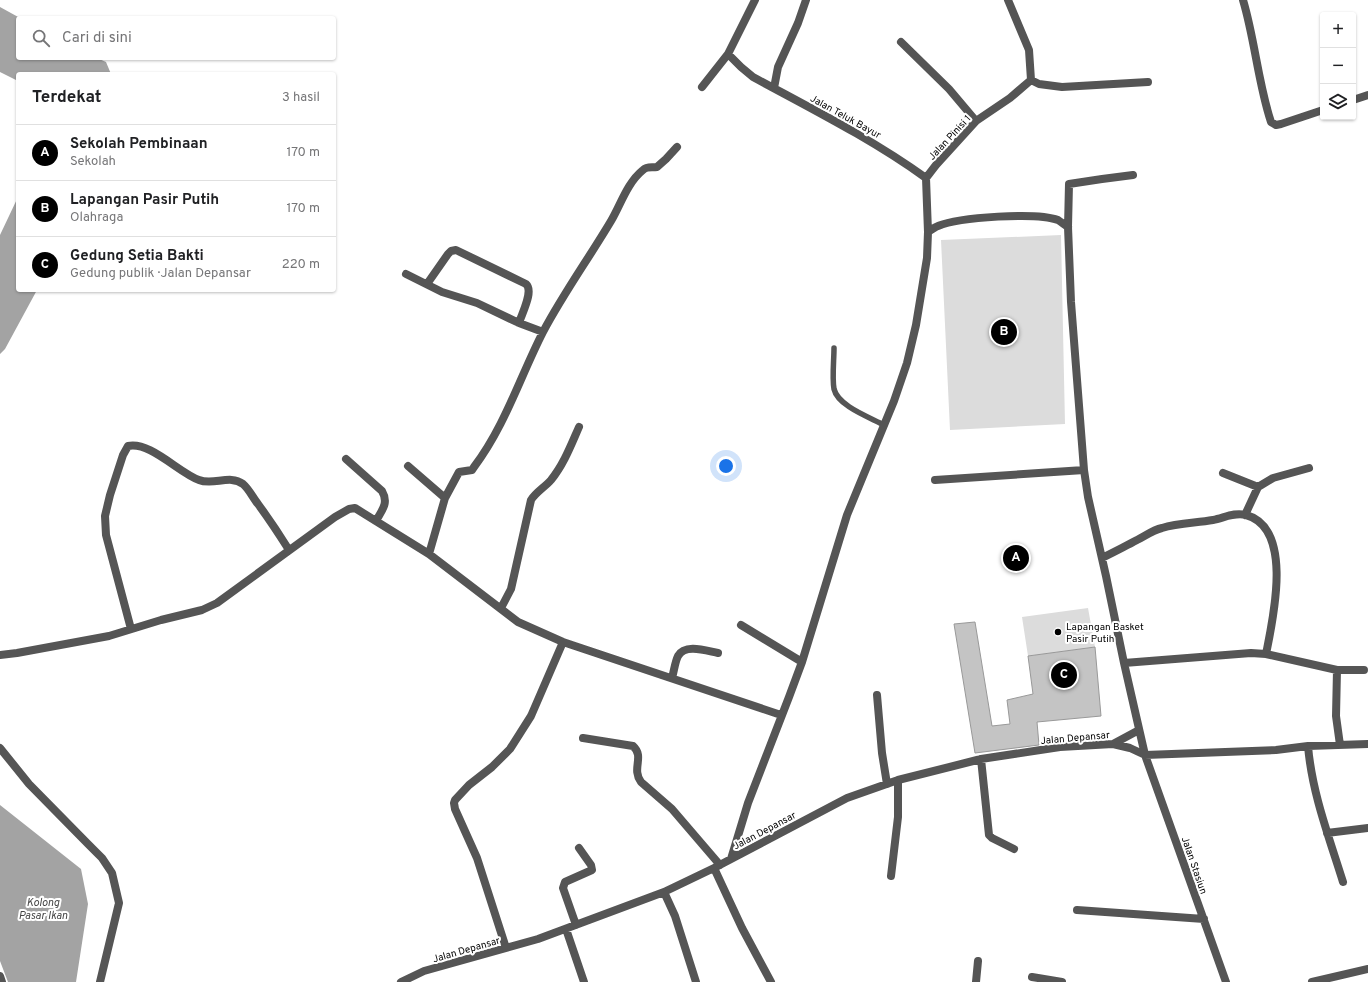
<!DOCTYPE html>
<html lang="id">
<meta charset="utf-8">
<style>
:root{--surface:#fff;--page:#f2f2f2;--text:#202124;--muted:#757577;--line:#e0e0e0;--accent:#000}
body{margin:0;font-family:Overpass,sans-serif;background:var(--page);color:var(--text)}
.controls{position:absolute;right:12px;top:12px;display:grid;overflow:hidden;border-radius:4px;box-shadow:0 1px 3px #0004}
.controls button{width:36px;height:36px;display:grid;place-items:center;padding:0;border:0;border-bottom:1px solid var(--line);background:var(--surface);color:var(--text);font:20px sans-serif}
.you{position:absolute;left:726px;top:466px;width:14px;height:14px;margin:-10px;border:3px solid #fff;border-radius:50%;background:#1a73e8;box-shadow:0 0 0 6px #1a73e833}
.badge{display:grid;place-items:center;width:26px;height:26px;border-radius:50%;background:var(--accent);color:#fff;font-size:13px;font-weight:700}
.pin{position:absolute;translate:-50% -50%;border:2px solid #fff;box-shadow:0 1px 4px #0006}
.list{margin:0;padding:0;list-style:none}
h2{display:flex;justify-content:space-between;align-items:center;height:52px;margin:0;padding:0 16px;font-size:17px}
h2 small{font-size:13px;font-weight:400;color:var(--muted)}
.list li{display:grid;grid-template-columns:26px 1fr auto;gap:12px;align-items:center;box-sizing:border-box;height:56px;padding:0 16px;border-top:1px solid var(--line)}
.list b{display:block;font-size:15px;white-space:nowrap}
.list p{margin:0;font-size:13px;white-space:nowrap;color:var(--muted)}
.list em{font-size:13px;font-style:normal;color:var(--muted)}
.icon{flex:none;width:22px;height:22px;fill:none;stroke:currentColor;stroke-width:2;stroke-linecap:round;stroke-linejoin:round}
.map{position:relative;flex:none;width:1368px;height:982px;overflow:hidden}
.search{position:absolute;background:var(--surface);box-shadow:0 1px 3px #0004;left:16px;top:16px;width:320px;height:44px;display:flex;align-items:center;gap:10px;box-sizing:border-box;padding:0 14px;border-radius:4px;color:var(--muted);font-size:15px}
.panel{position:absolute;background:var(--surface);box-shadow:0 1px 3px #0004;left:16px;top:72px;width:320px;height:220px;border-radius:4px}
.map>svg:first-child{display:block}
</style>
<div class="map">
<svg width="1368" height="982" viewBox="0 0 1368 982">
<rect width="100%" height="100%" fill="#fff"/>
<path fill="#dcdcdc" d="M 1061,235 L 1065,424 L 950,430 L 941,240 Z
M 1088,608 L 1095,647 L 1028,656 L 1022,617 Z"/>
<path fill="#a3a3a3" d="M 0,7 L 20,18 L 18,18 L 18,58 L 97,58 L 106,62 L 111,74 L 18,74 L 18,81 L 0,72 Z
M 18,197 L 18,290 L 37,290 L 5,349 L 0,354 L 0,235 Z
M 0,805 L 81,869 L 88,904 L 76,982 L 8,982 L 0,961 Z"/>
<path fill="#c4c4c4" stroke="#999" d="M 975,622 L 992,726 L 1010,724 L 1007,700 L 1033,694 L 1028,656 L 1095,647 L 1101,716 L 1037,722 L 1039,745 L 975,753 L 954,624 Z"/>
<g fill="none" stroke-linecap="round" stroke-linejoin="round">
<path stroke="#555" stroke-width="5.5" d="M 834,348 C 834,360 832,378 834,389 C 838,406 869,417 884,425"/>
<path stroke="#555" stroke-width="8" d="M 1008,0 L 1029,50 L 1031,80 L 1039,84 L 1062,87 L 1148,82
M 1243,0 C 1255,40 1258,83 1271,122 L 1276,125 L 1281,124 L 1323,110
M 901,42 L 949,89 L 976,121
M 728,54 L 741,67 L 753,77 C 812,109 872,139 926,178
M 702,87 L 728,54 L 755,0
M 774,88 L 778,67 L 798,23 L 806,0
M 1353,100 L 1368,95
M 1133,175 L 1102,179 L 1069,184 L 1068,227 L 1071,302 L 1084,470 L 1088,497 L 1106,576 L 1124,663 L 1145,755 L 1226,982
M 928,232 L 926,178 L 936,165 L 976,121 L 1010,98 L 1031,80
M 406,274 L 442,292 L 477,303 L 519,323 L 543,332
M 427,284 L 448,254 L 451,251 L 456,250 L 526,284 C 534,291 522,313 519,323
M 346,459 L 382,491 C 389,503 382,510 376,521
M 408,466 L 445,498
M 1223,473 L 1258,487
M 935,480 L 1084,470
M 1245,515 L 1258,487 L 1273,478 L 1309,468
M 429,554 L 445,498 L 459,472 L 472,470 L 474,467 C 505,426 520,377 543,332 C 563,294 589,258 611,221 C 621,204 627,183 643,170 C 647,166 652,168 657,167 L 666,159 L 677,147
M 1102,558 C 1114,552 1126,546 1137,540 C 1145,536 1153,530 1162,528 C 1178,523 1196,523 1213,520 C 1224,518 1234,512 1246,515 C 1294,528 1273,619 1266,654
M 501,608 L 511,589 L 531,500 C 536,492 545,487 551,480 C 564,464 571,445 579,427
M 741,625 L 802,662
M 131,629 L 106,535 L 105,516 L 110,495 L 123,455 L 128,446 C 150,441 179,473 199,480 C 213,486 230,474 243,484 C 249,489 253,498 258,504 C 269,519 279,534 289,550
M 0,655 L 17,653 L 109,636 L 161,620 L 202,610 L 217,603 L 335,517 L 349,509 L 355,508 L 429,554 L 518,622 L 563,642 L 781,715
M 1124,663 L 1251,653 L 1266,654 L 1337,670 L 1364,670
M 1337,670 L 1336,716 L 1340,745
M 672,678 C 674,671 675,662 678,656 C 685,643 707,651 718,653
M 877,695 L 882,753 L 887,784
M 583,738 L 633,746 C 645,757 631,768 641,782 L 672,809 L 720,865
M 1113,744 L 1139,730
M 1308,746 C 1312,793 1329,837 1343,882
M 0,748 L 29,784 L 88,844 L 102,858 L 112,873 L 119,903 L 100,982
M 981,759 L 989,835 L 992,838 L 1014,849
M 1327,833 L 1368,828
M 731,859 L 748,803 L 789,697 L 802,662 L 847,515 L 894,401 L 907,363 L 916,325 L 927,258 L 928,232 C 931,230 935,227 938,226 C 959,217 1037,212 1058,220 C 1061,222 1065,225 1068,227
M 714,868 L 742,928 L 771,982
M 891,876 L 898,817 L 898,780
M 664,892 L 675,916 L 696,982
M 1077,910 L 1204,919
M 576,925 L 563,888 L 565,882 L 592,870 L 591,865 L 579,848
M 566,929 L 584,982
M 506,948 L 477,858 L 455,809 L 454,803 L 455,800 L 469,785 L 492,767 L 510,749 L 531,716 L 563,642
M 0,976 L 2,982
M 1032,977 L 1062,982
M 401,982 L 424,971 L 538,939 L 664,892 L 714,868 L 847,798 L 898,780 L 981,759 L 1060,747 L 1113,744 L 1130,748 L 1145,755 L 1276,750 L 1308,746 L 1368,744
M 976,982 L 978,961
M 1312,982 L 1368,969"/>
</g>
<circle fill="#000" stroke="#fff" stroke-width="1.5" cx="1058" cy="632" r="4"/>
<g text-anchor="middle" stroke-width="4" stroke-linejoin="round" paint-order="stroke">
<g font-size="10" fill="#000" stroke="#fff">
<text transform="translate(846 116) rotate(29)" y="4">Jalan Teluk Bayur</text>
<text transform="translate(949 137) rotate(-47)" y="4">Jalan Pinisi 1</text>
<text transform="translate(1075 737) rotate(-5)" y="4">Jalan Depansar</text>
<text transform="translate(764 830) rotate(-28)" y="4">Jalan Depansar</text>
<text transform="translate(1195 865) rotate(71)" y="4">Jalan Stasiun</text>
<text transform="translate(466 949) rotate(-16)" y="4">Jalan Depansar</text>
</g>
<g font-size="10" fill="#000" stroke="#fff" text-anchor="start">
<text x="1066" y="630">Lapangan Basket<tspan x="1066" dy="12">Pasir Putih</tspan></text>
</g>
<g font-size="11" font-style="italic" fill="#444" stroke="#fff">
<text x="43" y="906">Kolong<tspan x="43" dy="13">Pasar Ikan</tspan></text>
</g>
</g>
</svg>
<div class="controls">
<button>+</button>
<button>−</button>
<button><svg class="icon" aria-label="layers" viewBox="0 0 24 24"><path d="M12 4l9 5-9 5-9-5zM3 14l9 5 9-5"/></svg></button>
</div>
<div class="you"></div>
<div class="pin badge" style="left:1016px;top:558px">A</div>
<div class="pin badge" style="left:1004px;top:332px">B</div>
<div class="pin badge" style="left:1064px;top:675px">C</div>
<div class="search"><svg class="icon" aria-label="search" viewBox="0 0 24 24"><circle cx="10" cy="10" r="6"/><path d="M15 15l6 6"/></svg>Cari di sini</div>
<section class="panel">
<h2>Terdekat<small>3 hasil</small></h2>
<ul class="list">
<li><span class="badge">A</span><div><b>Sekolah Pembinaan</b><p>Sekolah</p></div><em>170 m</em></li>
<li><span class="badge">B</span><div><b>Lapangan Pasir Putih</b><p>Olahraga</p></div><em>170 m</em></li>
<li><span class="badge">C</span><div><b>Gedung Setia Bakti</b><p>Gedung publik · Jalan Depansar</p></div><em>220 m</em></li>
</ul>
</section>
</div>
